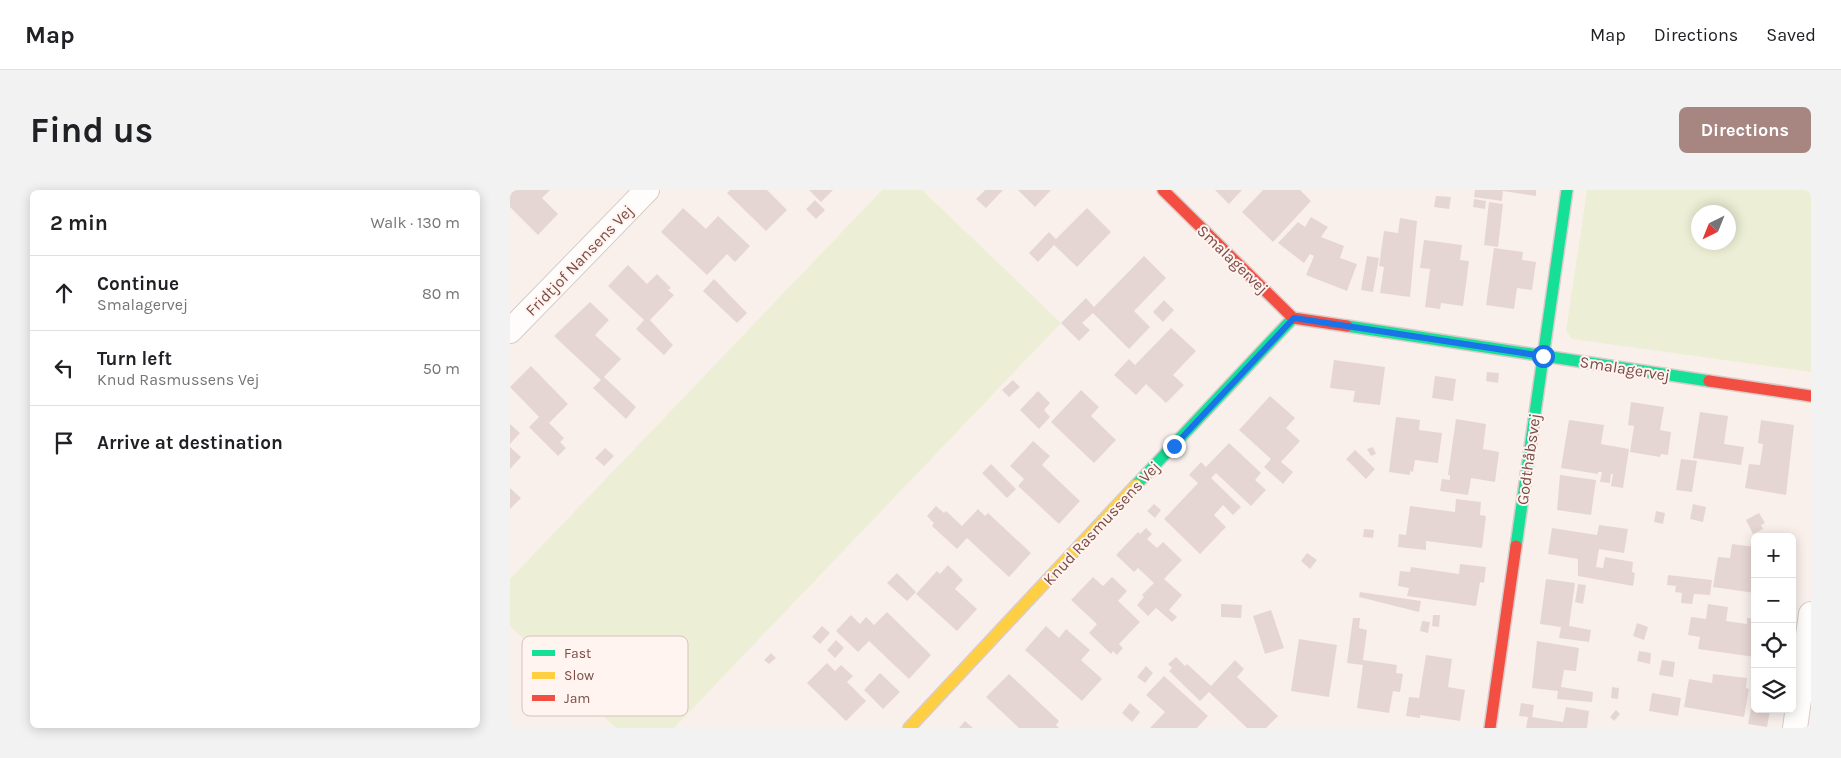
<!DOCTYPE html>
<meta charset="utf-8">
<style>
:root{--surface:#fff;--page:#f2f2f2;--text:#202124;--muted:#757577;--line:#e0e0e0;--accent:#a78581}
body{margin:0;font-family:Karla,sans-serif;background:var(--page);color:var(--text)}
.controls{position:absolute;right:15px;bottom:15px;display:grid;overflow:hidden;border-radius:8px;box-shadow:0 2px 12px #0003}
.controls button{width:45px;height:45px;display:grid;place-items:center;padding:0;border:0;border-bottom:1px solid var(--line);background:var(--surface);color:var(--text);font:25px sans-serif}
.compass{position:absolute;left:1181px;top:15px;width:45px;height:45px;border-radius:50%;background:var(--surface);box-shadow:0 2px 12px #0003;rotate:223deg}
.stop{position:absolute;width:15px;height:15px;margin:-11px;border:4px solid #1a73e8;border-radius:50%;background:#fff}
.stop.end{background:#1a73e8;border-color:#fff;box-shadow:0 1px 5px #0008}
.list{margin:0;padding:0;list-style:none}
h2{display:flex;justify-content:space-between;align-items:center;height:65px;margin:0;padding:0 20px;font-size:21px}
h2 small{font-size:16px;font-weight:400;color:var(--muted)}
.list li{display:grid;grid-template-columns:32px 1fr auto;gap:15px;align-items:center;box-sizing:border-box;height:75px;padding:0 20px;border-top:1px solid var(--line)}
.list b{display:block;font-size:19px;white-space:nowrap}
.list p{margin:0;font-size:16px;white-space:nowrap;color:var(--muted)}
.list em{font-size:16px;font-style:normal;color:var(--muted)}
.icon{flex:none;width:28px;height:28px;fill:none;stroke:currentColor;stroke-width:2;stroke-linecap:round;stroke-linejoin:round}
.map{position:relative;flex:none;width:1301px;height:538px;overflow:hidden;border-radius:8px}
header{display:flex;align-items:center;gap:30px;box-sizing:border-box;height:70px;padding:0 25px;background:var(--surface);border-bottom:1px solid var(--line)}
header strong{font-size:24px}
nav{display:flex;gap:28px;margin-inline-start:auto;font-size:18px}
.intro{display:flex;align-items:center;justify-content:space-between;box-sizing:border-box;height:120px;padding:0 30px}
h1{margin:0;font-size:35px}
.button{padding:12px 22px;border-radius:8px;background:var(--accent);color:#fff;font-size:18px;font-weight:700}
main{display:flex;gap:30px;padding:0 30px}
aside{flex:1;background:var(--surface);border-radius:8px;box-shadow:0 2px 12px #0003}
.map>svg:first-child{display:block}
</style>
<header>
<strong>Map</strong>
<nav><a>Map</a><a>Directions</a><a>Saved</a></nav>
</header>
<div class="intro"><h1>Find us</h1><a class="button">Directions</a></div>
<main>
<aside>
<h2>2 min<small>Walk · 130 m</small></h2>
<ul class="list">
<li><svg class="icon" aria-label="ahead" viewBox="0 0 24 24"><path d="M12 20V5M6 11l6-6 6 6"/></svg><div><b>Continue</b><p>Smalagervej</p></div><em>80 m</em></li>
<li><svg class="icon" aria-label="left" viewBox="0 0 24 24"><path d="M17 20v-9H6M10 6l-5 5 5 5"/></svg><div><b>Turn left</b><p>Knud Rasmussens Vej</p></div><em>50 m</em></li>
<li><svg class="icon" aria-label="arrive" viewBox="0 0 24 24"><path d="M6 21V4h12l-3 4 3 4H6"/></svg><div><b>Arrive at destination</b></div></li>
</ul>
</aside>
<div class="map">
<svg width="1301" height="538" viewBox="0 0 1301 538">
<rect width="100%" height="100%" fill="#f9f0ec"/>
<path fill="#ecefd5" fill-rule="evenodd" d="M 372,0 L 412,0 L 551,133 L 164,538 L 106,538 L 0,436 L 0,389 Z
M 1077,0 L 1301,0 L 1301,182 L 1062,149 L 1056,141 ZM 1188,22 L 1218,22 L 1218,52 L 1188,52 Z"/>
<path fill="#e6d6d3" d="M 0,0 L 40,0 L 32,8 L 48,24 L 28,45 L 0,17 Z
M 220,0 L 257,0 L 277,20 L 256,41 L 217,3 Z
M 299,0 L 323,0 L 311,12 Z
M 475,0 L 493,0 L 476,18 L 466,9 Z
M 508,0 L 541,0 L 525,17 Z
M 705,0 L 732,0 L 719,14 Z
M 753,0 L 790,0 L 801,11 L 763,52 L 732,22 Z
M 965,0 L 1026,0 L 1026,6 L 993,1 L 992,11 L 964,7 Z
M 926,6 L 941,7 L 939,19 L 924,17 Z
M 964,9 L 976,11 L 975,19 L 963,17 Z
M 305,10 L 315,20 L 306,29 L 296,19 Z
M 979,12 L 993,14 L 988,57 L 974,55 Z
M 173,18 L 196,39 L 208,26 L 240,56 L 225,72 L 217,64 L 197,85 L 151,42 Z
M 577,18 L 601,42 L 567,77 L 544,55 L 528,72 L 519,63 L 539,42 L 546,49 Z
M 801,27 L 818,37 L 811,47 L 834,56 L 830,68 L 847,74 L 837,101 L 796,85 L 804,66 L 800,64 L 794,73 L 768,53 L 788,32 L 795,37 Z
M 890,28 L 907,31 L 900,107 L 870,103 L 874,77 L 869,76 L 874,41 L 888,43 Z
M 914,50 L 952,55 L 950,70 L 959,71 L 953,116 L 931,113 L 930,119 L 915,117 L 920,79 L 910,78 Z
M 984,58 L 1013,62 L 1012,70 L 1026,72 L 1022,100 L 1007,98 L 1004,119 L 976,115 Z
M 634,66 L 656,88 L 624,121 L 640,137 L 619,159 L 583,123 L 572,133 L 580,140 L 569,151 L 551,133 L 576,108 L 584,117 Z
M 857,66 L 869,68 L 863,102 L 851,100 Z
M 118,75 L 137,94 L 147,84 L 161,98 L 158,100 L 164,105 L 140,130 L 163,155 L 154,165 L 126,139 L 134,130 L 98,96 Z
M 204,89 L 237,123 L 227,133 L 193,101 Z
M 654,110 L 664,120 L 653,132 L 643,122 Z
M 80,112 L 99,130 L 85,145 L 111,169 L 94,187 L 126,217 L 116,229 L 83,198 L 91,190 L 44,146 Z
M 661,138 L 686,161 L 663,185 L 674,195 L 656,213 L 636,194 L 626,205 L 604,185 L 619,169 L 625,175 Z
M 824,170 L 875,177 L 870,215 L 843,212 L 845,201 L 820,198 Z
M 21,176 L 58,214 L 39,233 L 54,248 L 50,252 L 56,258 L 48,266 L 19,237 L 29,227 L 0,197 Z
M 977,182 L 989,183 L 988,193 L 976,191 Z
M 925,186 L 946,189 L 943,211 L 922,208 Z
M 503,190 L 510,197 L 499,207 L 492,200 Z
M 571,200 L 589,217 L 581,226 L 606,250 L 584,273 L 541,232 Z
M 528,201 L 540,213 L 534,220 L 540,227 L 529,239 L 510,220 Z
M 760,206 L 785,228 L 776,238 L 790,251 L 771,272 L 783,282 L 773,294 L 754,277 L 761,269 L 729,240 Z
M 1121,212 L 1154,217 L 1150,240 L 1161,242 L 1158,265 L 1151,264 L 1150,267 L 1120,262 L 1124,236 L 1118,235 Z
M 1190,222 L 1218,226 L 1214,254 L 1234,257 L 1231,275 L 1183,268 Z
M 886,227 L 910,230 L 909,240 L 932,243 L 928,273 L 905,270 L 903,282 L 900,281 L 900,285 L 879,282 Z
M 946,229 L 976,234 L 973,259 L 989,262 L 985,292 L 961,288 L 958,305 L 930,301 L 932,289 L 940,290 L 940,285 L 938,285 Z
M 1059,230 L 1094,235 L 1091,254 L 1119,259 L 1113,298 L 1101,296 L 1103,284 L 1101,284 L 1100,293 L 1090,292 L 1092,282 L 1088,282 L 1088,284 L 1051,278 Z
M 1251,230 L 1284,235 L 1276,305 L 1235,298 L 1239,274 L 1250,275 L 1253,254 L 1248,253 Z
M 0,234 L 10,243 L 0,254 Z
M 523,251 L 540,266 L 532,275 L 570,311 L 549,334 L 508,296 L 514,289 L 500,276 Z
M 719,253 L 751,283 L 745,290 L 756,300 L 741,316 L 706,283 L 701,288 L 731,317 L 723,325 L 713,315 L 704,325 L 716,337 L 690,364 L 654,329 L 688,293 L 679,285 L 691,272 L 696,277 Z
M 0,257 L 11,267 L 0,279 Z
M 863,257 L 866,264 L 861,266 L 857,259 Z
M 95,258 L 104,266 L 94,276 L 85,268 Z
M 845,260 L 865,279 L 856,289 L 836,269 Z
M 1171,269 L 1187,271 L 1182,302 L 1166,300 Z
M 481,274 L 506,299 L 497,308 L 472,283 Z
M 1050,285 L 1086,290 L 1081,325 L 1047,320 Z
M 0,298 L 11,308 L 0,319 Z
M 946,309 L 971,312 L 970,325 L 976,326 L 972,358 L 916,351 L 916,360 L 888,357 L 889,344 L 896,345 L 900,316 L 945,322 Z
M 644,314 L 651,320 L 645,328 L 637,321 Z
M 1183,314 L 1196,317 L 1193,332 L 1180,329 Z
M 426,316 L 434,323 L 436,321 L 452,336 L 468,319 L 475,326 L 478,323 L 521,363 L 499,387 L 457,348 L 447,359 L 422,336 L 424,333 L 417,326 Z
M 1146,321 L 1155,323 L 1153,334 L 1144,332 Z
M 1249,323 L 1255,333 L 1251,335 L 1253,339 L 1243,344 L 1236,330 Z
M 1089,335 L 1118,339 L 1114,363 L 1089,359 L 1086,377 L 1093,378 L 1095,367 L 1123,372 L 1122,382 L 1125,383 L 1123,396 L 1068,386 L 1068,369 L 1038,364 L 1042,338 L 1087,345 Z
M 636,338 L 642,344 L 637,349 L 647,358 L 653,352 L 672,370 L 654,389 L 672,405 L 659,420 L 667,427 L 662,432 L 646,418 L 638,426 L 627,415 L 634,407 L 632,405 L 644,393 L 628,378 L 624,382 L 606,365 L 628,342 L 630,344 Z
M 854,339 L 864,340 L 863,348 L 853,347 Z
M 1222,354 L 1245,357 L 1242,372 L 1245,372 L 1245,403 L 1203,397 L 1208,367 L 1220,368 Z
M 797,363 L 807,370 L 800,379 L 791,371 Z
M 950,374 L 976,377 L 974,393 L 970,392 L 966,416 L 897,406 L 899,398 L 888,396 L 890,381 L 900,382 L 901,377 L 949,384 Z
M 438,375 L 453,390 L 445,399 L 467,419 L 447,441 L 406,404 L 427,381 L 430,384 Z
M 387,383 L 406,402 L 397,411 L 377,393 Z
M 1158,385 L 1202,390 L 1200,405 L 1184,404 L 1182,414 L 1171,413 L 1172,403 L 1165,402 L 1166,396 L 1157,395 Z
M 583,387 L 593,396 L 602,387 L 617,401 L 608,411 L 630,432 L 609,454 L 613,458 L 607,465 L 603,461 L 601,464 L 579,443 L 587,434 L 561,410 Z
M 1036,389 L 1065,393 L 1059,436 L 1081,440 L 1079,452 L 1049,448 L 1051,437 L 1030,434 Z
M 1068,394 L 1076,395 L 1073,414 L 1065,412 Z
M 850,402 L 911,411 L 909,422 L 849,407 Z
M 711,414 L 732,415 L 731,428 L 711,427 Z
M 1198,414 L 1218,417 L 1216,431 L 1237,434 L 1237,428 L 1245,429 L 1245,467 L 1188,459 L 1190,447 L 1178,445 L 1181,427 L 1196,429 Z
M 761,420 L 774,458 L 755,464 L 743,426 Z
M 377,422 L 421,465 L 399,489 L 359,451 L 348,462 L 326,441 L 341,425 L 350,434 L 356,427 L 364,435 Z
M 923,425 L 930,425 L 929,437 L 922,436 Z
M 843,428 L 850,428 L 849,438 L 857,440 L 853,470 L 887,475 L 886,483 L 893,484 L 890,502 L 883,501 L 879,523 L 847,518 L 853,475 L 837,473 Z
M 912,431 L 920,432 L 918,443 L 910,441 Z
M 1127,433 L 1138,437 L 1134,450 L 1123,446 Z
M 312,436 L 320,443 L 310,454 L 302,447 Z
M 536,436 L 549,448 L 556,439 L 580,460 L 571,470 L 592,489 L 572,511 L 515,460 Z
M 789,449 L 827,455 L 819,507 L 781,501 Z
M 326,450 L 334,458 L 325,468 L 317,460 Z
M 1027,451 L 1069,458 L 1066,481 L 1054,480 L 1051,497 L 1083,502 L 1082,512 L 1047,509 L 1048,501 L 1022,498 Z
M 1129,461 L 1141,463 L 1140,474 L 1127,471 Z
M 261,463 L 266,468 L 259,474 L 254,470 Z
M 916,465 L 942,469 L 938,497 L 955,500 L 950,531 L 910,525 L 910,528 L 896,526 L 899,507 L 909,508 Z
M 666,467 L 675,476 L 677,474 L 701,496 L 725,470 L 734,479 L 727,487 L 768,526 L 756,538 L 737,538 L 699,502 L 690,511 L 659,481 L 662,478 L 658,474 Z
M 1152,470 L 1165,472 L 1163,487 L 1149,485 Z
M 317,473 L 325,481 L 331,475 L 343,486 L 337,492 L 356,511 L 336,531 L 297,493 Z
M 636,476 L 643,483 L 635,493 L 627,487 Z
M 370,483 L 390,502 L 373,519 L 354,500 Z
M 499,484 L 549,531 L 546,535 L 549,538 L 509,538 L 476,507 Z
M 1203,484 L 1237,488 L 1236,498 L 1239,499 L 1234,527 L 1174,517 L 1179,489 L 1202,493 Z
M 654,486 L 698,526 L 687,538 L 640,538 L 655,522 L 636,505 Z
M 1102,497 L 1109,498 L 1108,509 L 1101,508 Z
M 1142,503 L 1171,508 L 1168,526 L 1139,521 Z
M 620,513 L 630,522 L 622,532 L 612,523 Z
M 1011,513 L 1024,515 L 1022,527 L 1053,532 L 1056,517 L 1079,521 L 1077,538 L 1016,538 L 1018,527 L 1009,526 Z
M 1241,519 L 1260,521 L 1257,537 L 1238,534 Z
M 1106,520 L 1110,524 L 1104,531 L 1100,527 Z
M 455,531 L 463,538 L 449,538 Z"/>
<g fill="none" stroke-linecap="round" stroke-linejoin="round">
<g stroke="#d8cbc8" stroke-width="26">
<path id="street" d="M 0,141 L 137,0
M 1285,538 L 1301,424"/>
</g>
<g stroke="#daccca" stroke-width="14">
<path id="fast" d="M 837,136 L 1199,191
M 626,295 L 783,128
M 1006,356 L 1057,0"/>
</g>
<g stroke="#daccca" stroke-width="14">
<path id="slow" d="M 399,538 L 626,295"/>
</g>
<g stroke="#daccca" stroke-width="14">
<path id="jam" d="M 653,0 L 783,128 L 837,136
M 1199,191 L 1301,206
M 980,538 L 1006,356"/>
</g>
<use href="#street" stroke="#fefdfc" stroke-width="24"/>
<use href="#fast" stroke="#16e098" stroke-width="11"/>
<use href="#slow" stroke="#ffcf43" stroke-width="11"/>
<use href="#jam" stroke="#f24e42" stroke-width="11"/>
</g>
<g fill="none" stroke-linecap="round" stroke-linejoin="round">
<path stroke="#1a73e8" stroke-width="6" d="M 664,256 L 784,128 L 1033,166"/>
</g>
<g text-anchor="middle" stroke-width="4" stroke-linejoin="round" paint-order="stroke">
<g font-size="16" fill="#7b4c48" stroke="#fff4ef">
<text transform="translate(723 69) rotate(44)" y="6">Smalagervej</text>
<text transform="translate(69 70) rotate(-46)" y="6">Fridtjof Nansens Vej</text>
<text transform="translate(1115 178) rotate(9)" y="6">Smalagervej</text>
<text transform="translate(1018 269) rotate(-82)" y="6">Godthåbsvej</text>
<text transform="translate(591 333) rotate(-47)" y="6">Knud Rasmussens Vej</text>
</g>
</g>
<rect x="12" y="446" width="166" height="80" rx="8" fill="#fff4ef" stroke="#d7c2bd" stroke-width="1"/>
<rect x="22" y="460" width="23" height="6" fill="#16e098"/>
<rect x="22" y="482" width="23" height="7" fill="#ffcf43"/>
<rect x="22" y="505" width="23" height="6" fill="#f24e42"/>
<g font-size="14" fill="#7b4c48">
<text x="54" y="468">Fast</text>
<text x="54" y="490">Slow</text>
<text x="54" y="513">Jam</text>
</g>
</svg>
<div class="controls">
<button>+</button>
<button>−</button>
<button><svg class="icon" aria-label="locate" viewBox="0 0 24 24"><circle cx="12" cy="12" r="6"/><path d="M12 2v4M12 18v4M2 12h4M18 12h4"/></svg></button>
<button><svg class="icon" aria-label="layers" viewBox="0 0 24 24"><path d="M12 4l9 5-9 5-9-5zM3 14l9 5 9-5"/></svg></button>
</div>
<svg class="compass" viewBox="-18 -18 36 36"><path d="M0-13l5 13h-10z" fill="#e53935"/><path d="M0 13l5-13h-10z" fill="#757577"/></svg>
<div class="stop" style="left:1033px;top:166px"></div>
<div class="stop end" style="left:664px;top:256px"></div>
</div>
</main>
